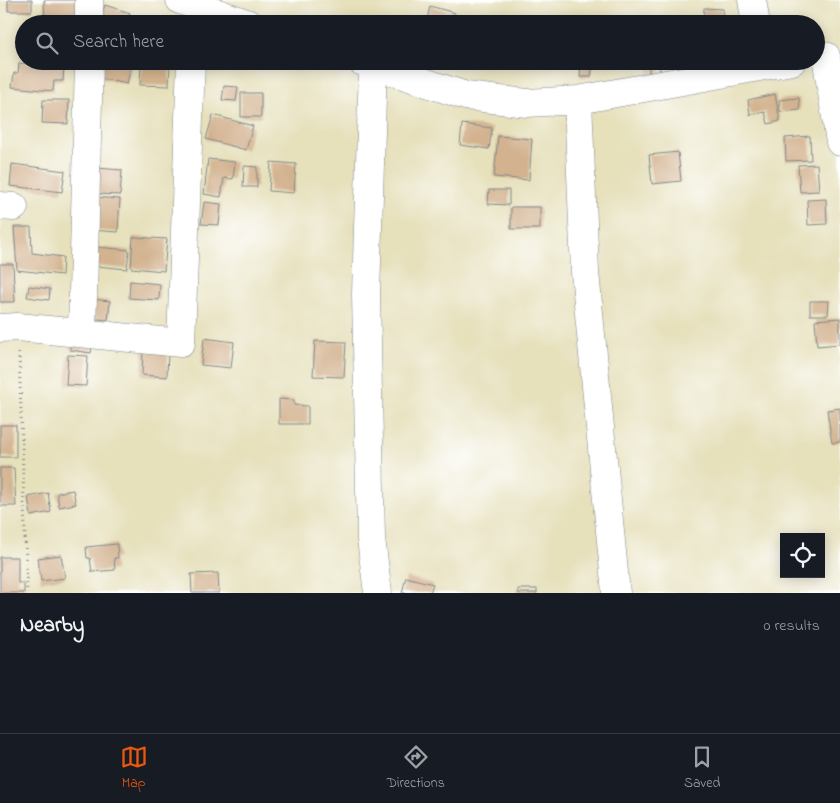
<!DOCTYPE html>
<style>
:root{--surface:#171b24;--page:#242831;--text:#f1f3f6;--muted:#9ea1a6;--line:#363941;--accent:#ea580c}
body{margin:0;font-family:"Indie Flower",sans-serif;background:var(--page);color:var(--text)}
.controls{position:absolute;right:15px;bottom:15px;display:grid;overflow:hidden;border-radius:0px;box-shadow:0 2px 12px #0003}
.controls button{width:45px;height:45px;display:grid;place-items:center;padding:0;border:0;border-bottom:1px solid var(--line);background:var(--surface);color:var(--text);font:25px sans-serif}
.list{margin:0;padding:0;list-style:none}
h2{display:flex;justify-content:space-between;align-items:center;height:65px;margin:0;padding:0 20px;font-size:21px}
h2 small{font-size:16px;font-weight:400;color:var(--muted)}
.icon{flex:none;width:28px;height:28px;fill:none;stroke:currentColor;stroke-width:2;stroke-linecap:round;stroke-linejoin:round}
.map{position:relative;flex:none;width:840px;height:593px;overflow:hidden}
.search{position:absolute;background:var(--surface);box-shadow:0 2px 12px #0003;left:15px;right:15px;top:15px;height:55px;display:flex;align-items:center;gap:12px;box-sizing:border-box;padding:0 18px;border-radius:28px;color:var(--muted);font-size:19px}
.sheet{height:140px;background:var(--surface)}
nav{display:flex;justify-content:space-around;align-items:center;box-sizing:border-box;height:70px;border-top:1px solid var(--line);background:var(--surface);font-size:14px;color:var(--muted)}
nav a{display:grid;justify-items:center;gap:2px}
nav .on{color:var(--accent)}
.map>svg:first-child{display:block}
</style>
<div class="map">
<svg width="840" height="593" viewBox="0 0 840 593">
<rect width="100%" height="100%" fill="#fff"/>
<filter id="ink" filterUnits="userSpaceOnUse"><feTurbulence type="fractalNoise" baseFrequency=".02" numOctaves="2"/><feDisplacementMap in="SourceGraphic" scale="10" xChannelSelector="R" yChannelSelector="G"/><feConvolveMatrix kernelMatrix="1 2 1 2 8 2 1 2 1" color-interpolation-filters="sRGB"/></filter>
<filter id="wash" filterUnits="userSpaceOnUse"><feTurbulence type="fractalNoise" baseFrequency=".0096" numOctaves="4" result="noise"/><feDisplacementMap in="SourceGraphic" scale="20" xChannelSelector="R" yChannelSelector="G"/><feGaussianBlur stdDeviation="1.12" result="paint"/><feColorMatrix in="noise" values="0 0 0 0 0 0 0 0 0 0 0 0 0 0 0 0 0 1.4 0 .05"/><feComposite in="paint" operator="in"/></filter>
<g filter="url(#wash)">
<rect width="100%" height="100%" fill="#e6e0bb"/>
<g id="blocks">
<path fill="#d3b28f" d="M 8,0 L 32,0 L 32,11 L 8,11 Z
M 44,0 L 78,0 L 78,24 L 45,24 Z
M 105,5 L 130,13 L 126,24 L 119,24 L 101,17 Z
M 430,6 L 455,13 L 452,24 L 426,24 Z
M 704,8 L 723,9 L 722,24 L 703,24 Z
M 102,61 L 132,61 L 127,84 L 99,78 Z
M 141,61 L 170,62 L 169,86 L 140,85 Z
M 581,61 L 593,61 L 591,77 L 580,77 Z
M 649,61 L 696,61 L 696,65 L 660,64 L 660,76 L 649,76 Z
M 19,63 L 64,67 L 63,81 L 54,81 L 53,91 L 12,87 L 14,73 L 18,73 Z
M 224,86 L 238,87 L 236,101 L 222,100 Z
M 241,93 L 261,93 L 261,117 L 241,117 Z
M 775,94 L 780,121 L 768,124 L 765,112 L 750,115 L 748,100 Z
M 799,98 L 800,110 L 780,112 L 779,100 Z
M 43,100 L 69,100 L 68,124 L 42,123 Z
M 213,115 L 253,126 L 246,150 L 206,139 Z
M 462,124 L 492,128 L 489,149 L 460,145 Z
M 498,136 L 532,139 L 529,180 L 494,177 Z
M 810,136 L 811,160 L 786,161 L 785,138 Z
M 678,152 L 681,181 L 652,184 L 649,155 Z
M 208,159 L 235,162 L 233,179 L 224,178 L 221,197 L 204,194 Z
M 271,162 L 296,164 L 294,193 L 269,191 Z
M 12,164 L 65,171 L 62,192 L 10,186 Z
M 817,164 L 819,191 L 800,192 L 798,165 Z
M 244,166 L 257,167 L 257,187 L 243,187 Z
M 97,168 L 122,170 L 120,195 L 96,194 Z
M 489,190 L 509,190 L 509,205 L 488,204 Z
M 92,197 L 120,199 L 118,232 L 90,230 Z
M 826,199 L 827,224 L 808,225 L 807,200 Z
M 204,202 L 221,204 L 219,225 L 201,224 Z
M 511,207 L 540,207 L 540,229 L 511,229 Z
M 14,227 L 31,227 L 32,253 L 63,257 L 62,275 L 17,270 Z
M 133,237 L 167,239 L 164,271 L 131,268 Z
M 97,247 L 129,250 L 127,269 L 96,266 Z
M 0,264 L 13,264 L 15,302 L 0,302 Z
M 130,281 L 160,284 L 159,300 L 129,298 Z
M 29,286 L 50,289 L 49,300 L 27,297 Z
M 91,299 L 110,301 L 108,320 L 89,318 Z
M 810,301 L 829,301 L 828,315 L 810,315 Z
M 840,318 L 840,344 L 817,346 L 815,320 Z
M 71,337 L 93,340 L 91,353 L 70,350 Z
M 204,338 L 234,342 L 231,368 L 201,365 Z
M 315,341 L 346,342 L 344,377 L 313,376 Z
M 143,351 L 168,352 L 167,377 L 142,375 Z
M 68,355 L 88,356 L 86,386 L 66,385 Z
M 279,399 L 294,400 L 294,405 L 308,406 L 308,424 L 279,424 Z
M 840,408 L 840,442 L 832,443 L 827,410 Z
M 0,425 L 16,425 L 16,457 L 0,457 Z
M 0,468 L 14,468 L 16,506 L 0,506 Z
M 73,490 L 76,504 L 59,507 L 57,493 Z
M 48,493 L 51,512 L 31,516 L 28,497 Z
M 117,544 L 118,558 L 114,558 L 115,570 L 92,572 L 90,558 L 87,558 L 86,547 Z
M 61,555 L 65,578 L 41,581 L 38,558 Z
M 0,557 L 18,557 L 18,583 L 24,583 L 24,593 L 0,593 Z
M 218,573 L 219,593 L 192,593 L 191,574 Z
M 406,577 L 433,584 L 430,593 L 402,593 Z
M 518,589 L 537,589 L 537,593 L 518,593 Z"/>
</g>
</g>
<g filter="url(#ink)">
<use href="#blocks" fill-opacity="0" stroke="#80888c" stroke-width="1"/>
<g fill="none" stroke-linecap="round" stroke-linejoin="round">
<g stroke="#80888c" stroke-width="29">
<path id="minor" d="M 180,0 L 249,24
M 752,0 L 756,24
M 89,24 L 89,0
M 826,56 L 840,142
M 361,61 L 466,96 L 527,103 L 578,100 L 792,61
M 373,65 L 366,294 L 371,539 L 378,593
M 578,100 L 585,272 L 616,593
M 0,206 L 14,207
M 0,328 L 18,327 L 181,343 L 191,61
M 82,333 L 89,61"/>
</g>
<path stroke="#80888c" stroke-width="3" stroke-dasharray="1 4" stroke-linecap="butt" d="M 19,353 L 27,593"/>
<use href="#minor" stroke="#fff" stroke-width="28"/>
</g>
</g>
</svg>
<div class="controls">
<button><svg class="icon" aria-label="locate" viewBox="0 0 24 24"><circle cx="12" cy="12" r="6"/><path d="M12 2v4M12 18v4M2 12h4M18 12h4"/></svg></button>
</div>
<div class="search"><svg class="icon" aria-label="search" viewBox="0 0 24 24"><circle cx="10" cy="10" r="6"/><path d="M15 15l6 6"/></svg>Search here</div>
</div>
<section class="sheet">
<h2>Nearby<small>0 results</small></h2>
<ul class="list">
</ul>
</section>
<nav>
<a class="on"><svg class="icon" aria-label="map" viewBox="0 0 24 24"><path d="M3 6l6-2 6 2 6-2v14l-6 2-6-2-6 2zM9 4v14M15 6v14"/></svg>Map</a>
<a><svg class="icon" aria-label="directions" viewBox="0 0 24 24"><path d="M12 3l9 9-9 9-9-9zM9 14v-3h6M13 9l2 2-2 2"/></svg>Directions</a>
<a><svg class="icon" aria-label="saved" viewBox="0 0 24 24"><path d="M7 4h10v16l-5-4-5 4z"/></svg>Saved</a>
</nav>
